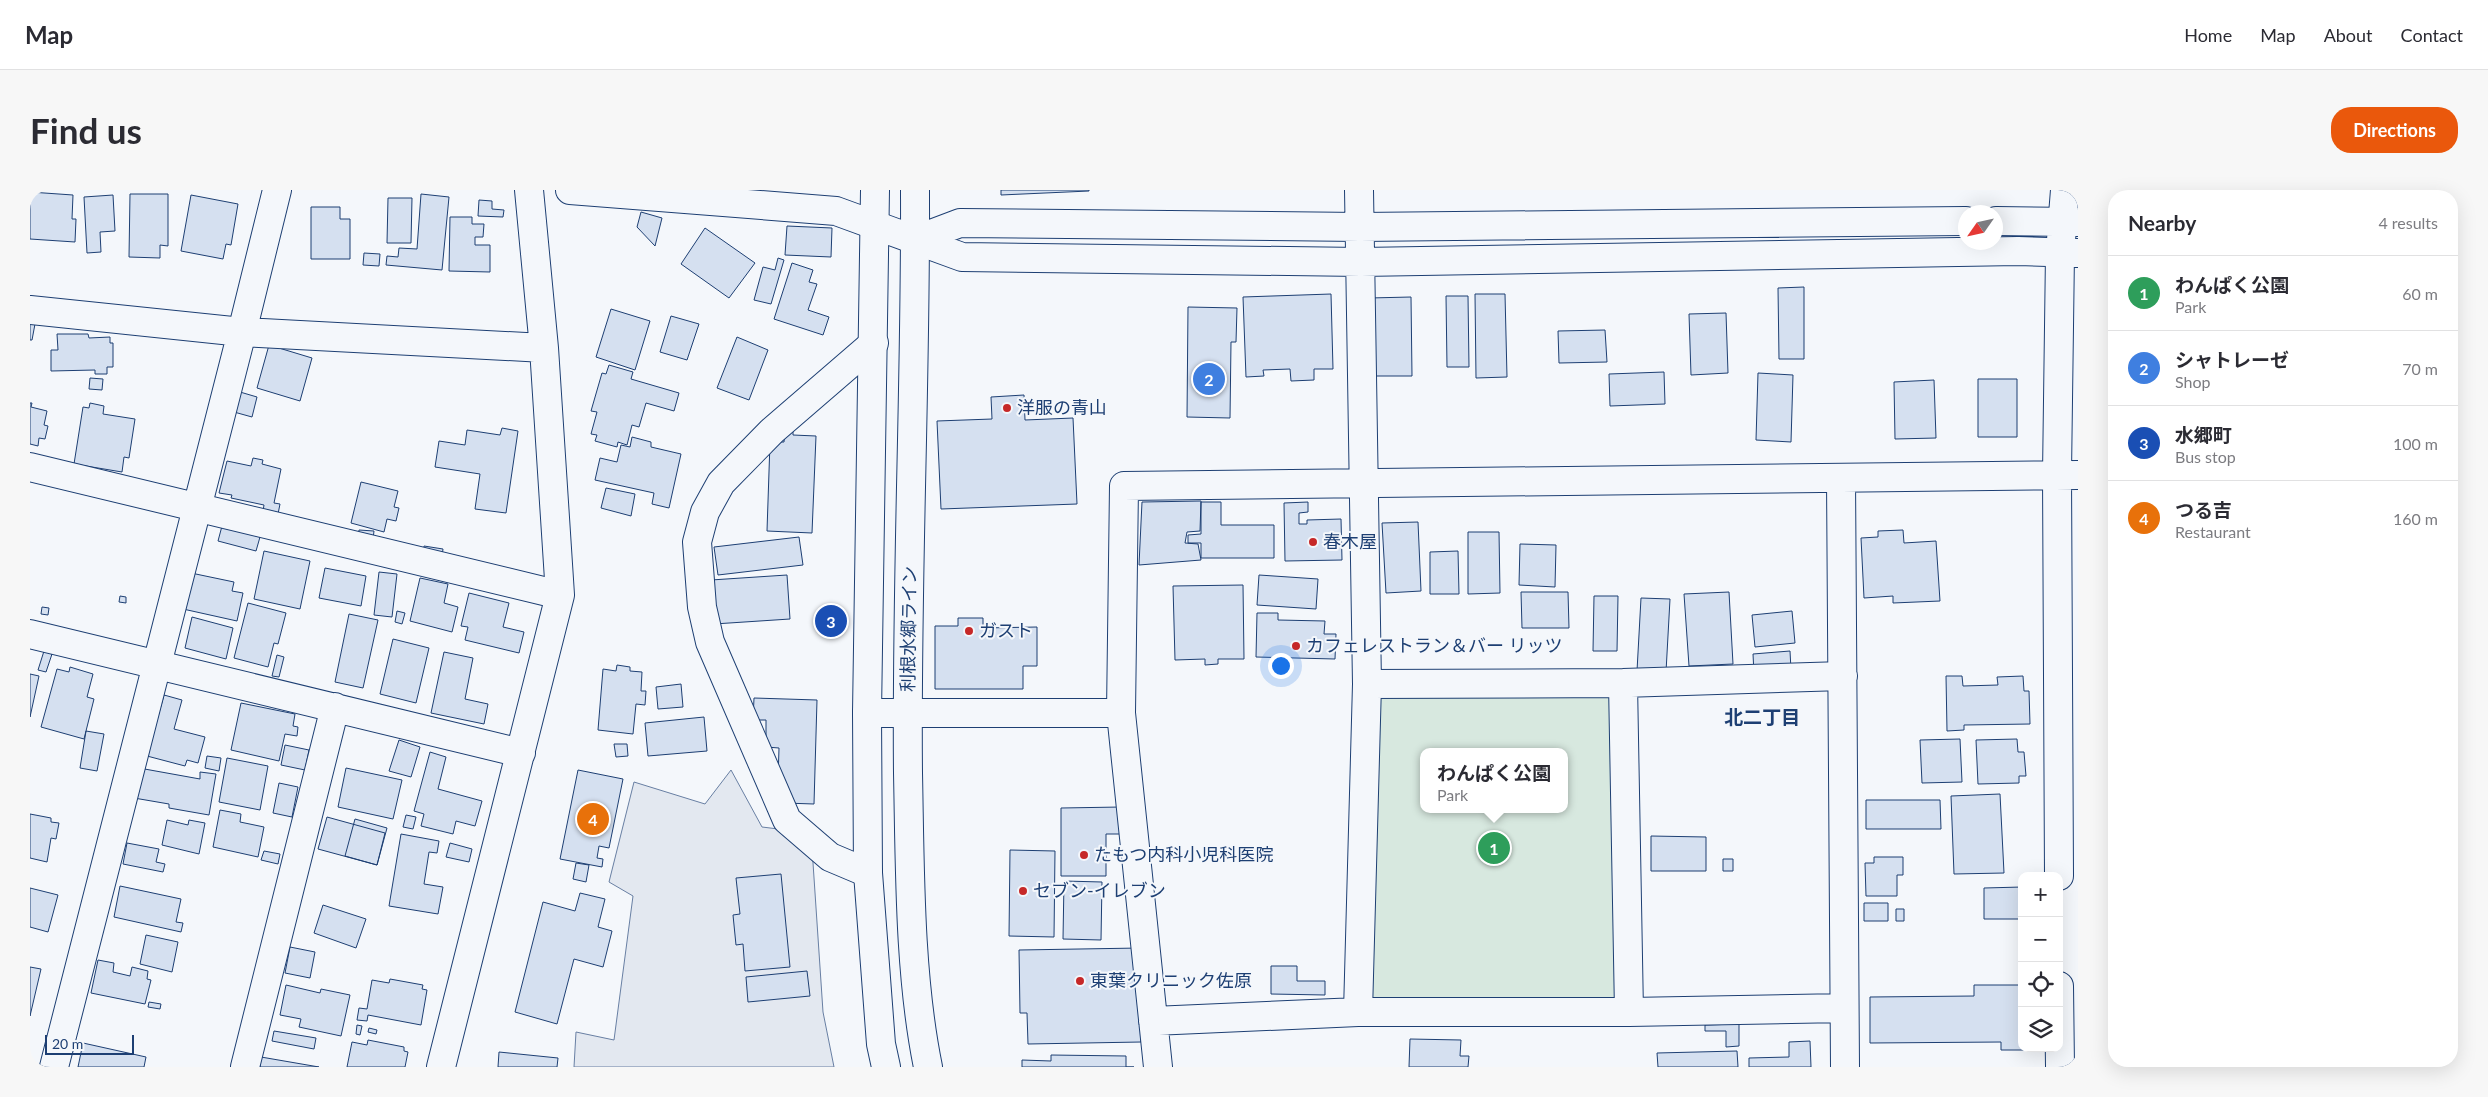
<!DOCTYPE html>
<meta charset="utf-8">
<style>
:root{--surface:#fff;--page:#f7f7f7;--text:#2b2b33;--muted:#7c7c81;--line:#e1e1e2;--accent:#ea580c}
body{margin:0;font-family:Lato,"Noto Sans JP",sans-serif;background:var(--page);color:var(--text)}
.controls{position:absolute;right:15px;bottom:15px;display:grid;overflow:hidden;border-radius:10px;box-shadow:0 5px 20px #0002}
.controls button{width:45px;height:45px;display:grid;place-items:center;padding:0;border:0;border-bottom:1px solid var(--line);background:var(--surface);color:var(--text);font:25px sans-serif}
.compass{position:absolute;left:1928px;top:15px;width:45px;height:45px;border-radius:50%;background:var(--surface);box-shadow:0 5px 20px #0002;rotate:236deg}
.scale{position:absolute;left:15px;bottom:12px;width:89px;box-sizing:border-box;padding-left:5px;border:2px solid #1d3f73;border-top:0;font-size:14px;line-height:18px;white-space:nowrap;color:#1d3f73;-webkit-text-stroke:4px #f4f7fb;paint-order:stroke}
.you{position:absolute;left:1250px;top:475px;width:18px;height:18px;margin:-12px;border:4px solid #fff;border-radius:50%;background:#1a73e8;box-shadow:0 0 0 8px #1a73e833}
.badge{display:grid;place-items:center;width:32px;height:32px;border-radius:50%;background:var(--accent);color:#fff;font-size:16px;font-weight:700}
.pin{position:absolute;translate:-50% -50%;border:2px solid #fff;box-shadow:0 1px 5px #0006}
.popup{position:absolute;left:1390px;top:558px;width:148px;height:65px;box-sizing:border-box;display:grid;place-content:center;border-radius:10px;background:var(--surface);filter:drop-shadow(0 1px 4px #0005);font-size:16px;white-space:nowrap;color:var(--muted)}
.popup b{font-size:19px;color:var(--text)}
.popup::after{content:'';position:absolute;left:50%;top:100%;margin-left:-10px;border:10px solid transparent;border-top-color:var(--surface)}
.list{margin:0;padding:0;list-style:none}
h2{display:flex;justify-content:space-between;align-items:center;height:65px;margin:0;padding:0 20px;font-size:21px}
h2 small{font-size:16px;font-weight:400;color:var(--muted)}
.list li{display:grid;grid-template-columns:32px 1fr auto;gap:15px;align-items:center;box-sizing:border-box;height:75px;padding:0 20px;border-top:1px solid var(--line)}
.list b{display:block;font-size:19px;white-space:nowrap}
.list p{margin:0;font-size:16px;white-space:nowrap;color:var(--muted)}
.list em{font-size:16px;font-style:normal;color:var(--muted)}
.icon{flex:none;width:28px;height:28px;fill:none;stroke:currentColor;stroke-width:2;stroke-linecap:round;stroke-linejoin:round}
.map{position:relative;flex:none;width:2048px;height:877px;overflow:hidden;border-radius:20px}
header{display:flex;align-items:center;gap:30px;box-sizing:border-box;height:70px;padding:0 25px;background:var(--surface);border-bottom:1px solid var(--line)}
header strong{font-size:24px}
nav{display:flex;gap:28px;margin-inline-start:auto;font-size:18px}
.intro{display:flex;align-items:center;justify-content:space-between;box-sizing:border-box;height:120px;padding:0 30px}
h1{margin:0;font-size:35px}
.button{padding:12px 22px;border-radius:20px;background:var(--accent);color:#fff;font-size:18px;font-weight:700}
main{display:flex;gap:30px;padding:0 30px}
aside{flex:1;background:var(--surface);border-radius:20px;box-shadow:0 5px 20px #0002}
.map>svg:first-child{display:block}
</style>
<header>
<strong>Map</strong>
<nav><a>Home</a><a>Map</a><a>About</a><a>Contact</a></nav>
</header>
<div class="intro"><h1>Find us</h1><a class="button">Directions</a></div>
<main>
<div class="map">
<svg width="2048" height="877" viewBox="0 0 2048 877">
<rect width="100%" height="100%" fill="#f4f7fb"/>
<path fill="#d7e8df" stroke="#687fa3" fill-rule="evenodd" d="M 1593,493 L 1599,822 L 1328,822 L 1337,494 ZM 1394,562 L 1534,562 L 1534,619 L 1394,619 Z"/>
<path fill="#e3e8f0" stroke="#687fa3" d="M 701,580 L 732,637 L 781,643 L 793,822 L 804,877 L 544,877 L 546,842 L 584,850 L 603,706 L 579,692 L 604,592 L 675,614 Z"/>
<path fill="#d5e0f0" stroke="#1d3f73" d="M 971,0 L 1059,0 L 1059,1 L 971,5 Z
M 0,2 L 43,5 L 42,29 L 46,29 L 45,52 L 0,49 Z
M 100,4 L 138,4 L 138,56 L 130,55 L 130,68 L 99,67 Z
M 391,4 L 419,7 L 412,80 L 356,75 L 357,66 L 368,67 L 369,58 L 387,59 Z
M 83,5 L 85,41 L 70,42 L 71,62 L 57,63 L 54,7 Z
M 161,5 L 208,14 L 201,55 L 196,54 L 193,69 L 151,61 Z
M 358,8 L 382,8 L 381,53 L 357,53 Z
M 449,10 L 462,11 L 462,19 L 474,20 L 473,27 L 448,26 Z
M 281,17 L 310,17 L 310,29 L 320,29 L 320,69 L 281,69 Z
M 611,22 L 632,28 L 625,56 L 607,37 Z
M 420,27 L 442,27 L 442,34 L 454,34 L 453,47 L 445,47 L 445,55 L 460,55 L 460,82 L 419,81 Z
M 757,36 L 802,38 L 801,67 L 755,65 Z
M 675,38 L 725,73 L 699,108 L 651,74 Z
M 334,63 L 350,64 L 349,76 L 333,75 Z
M 748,68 L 754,70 L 741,114 L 724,110 L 733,77 L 745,80 Z
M 762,73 L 783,80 L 779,92 L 787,94 L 778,120 L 799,127 L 793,145 L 744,129 Z
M 1774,97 L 1774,169 L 1749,169 L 1748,98 Z
M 1301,104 L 1303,179 L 1284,179 L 1284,190 L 1261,191 L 1260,179 L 1233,180 L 1234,186 L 1216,187 L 1213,107 Z
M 1445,104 L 1475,104 L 1477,187 L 1446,188 Z
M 1416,106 L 1438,106 L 1439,177 L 1417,177 Z
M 1381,107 L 1382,186 L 1341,186 L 1339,108 Z
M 1158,117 L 1207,118 L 1206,152 L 1201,152 L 1200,228 L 1157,227 Z
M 581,119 L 620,131 L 605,180 L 566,167 Z
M 1696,123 L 1698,183 L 1661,185 L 1659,124 Z
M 641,126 L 669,134 L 657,170 L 630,162 Z
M 0,134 L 5,134 L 2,150 L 0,150 Z
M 1575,140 L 1577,172 L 1529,173 L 1528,141 Z
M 27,144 L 58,144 L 59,148 L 80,147 L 80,153 L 83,153 L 83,177 L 77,177 L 77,184 L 65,184 L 65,180 L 21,181 L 21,160 L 28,160 Z
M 707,147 L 738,160 L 719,210 L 687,198 Z
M 239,155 L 282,168 L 270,211 L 227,198 Z
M 579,175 L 603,182 L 601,189 L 649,203 L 644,221 L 616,213 L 609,237 L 602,235 L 597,255 L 588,252 L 587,257 L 565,251 L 567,245 L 561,244 L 567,222 L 561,221 L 572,183 L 576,184 Z
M 1634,182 L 1635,214 L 1580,216 L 1579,184 Z
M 1728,183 L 1763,185 L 1761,252 L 1726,250 Z
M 60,188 L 73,189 L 72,200 L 59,199 Z
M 1948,189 L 1987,189 L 1987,247 L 1948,247 Z
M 1904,190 L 1906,248 L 1865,249 L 1864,192 Z
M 210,202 L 227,207 L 222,227 L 204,222 Z
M 994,205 L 995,230 L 1043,228 L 1047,314 L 911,319 L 907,231 L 962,229 L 961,207 Z
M 0,213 L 2,213 L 1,217 L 17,221 L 14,235 L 18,236 L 15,249 L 9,248 L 8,256 L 0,254 Z
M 60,213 L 74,216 L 73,224 L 105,229 L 99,268 L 94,267 L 92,282 L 44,274 L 53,217 L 59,218 Z
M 472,238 L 488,241 L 476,323 L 445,319 L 450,284 L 405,277 L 409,251 L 435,255 L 437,240 L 470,245 Z
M 755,239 L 763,239 L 763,245 L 786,246 L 782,343 L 737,341 L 740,252 L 754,252 Z
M 602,247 L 621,252 L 621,257 L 651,264 L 639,318 L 622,314 L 624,303 L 565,290 L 570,268 L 587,272 L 591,255 L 600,257 Z
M 223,268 L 233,270 L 232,274 L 251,279 L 244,313 L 250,314 L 248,324 L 233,321 L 234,315 L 201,308 L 202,305 L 189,303 L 197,271 L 221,276 Z
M 331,292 L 368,301 L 364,317 L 369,318 L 366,331 L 357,329 L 354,342 L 321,333 Z
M 576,298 L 605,304 L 601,326 L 571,318 Z
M 1171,311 L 1170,341 L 1157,342 L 1155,353 L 1168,354 L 1171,370 L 1109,375 L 1112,312 Z
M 1171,312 L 1191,312 L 1191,335 L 1244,335 L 1244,368 L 1171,368 L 1171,353 L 1158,353 L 1158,345 L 1171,344 Z
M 1278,312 L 1278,322 L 1269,323 L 1269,334 L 1277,334 L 1277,330 L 1311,329 L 1312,370 L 1255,371 L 1254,313 Z
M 1388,332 L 1391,401 L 1356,403 L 1352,333 Z
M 192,336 L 230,347 L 226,361 L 188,351 Z
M 329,340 L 344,341 L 343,349 L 328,346 Z
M 1873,340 L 1874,353 L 1906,351 L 1910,411 L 1863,413 L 1863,406 L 1834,408 L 1831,348 L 1848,347 L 1848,341 Z
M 1438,342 L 1469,342 L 1470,403 L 1438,404 Z
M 769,347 L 773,375 L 688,385 L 684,357 Z
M 1490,354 L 1526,355 L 1525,397 L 1489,395 Z
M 394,356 L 413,359 L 412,366 L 393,364 Z
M 234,361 L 280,371 L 270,419 L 224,409 Z
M 1428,361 L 1429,404 L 1400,404 L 1400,362 Z
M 295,378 L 336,386 L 331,416 L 289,408 Z
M 349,382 L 367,384 L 362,427 L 344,425 Z
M 161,383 L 204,392 L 202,401 L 213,403 L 207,431 L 153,419 Z
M 757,385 L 760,429 L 684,434 L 681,390 Z
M 1229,385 L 1288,389 L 1286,419 L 1227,415 Z
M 390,388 L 418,394 L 414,413 L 428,417 L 422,442 L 380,431 Z
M 1213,395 L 1214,469 L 1188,469 L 1188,474 L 1175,475 L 1175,469 L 1145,470 L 1143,396 Z
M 1491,402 L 1538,402 L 1539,438 L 1492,438 Z
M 1699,402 L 1703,474 L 1659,476 L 1654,404 Z
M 439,403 L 479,413 L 473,437 L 494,442 L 489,463 L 435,450 L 438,437 L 431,436 Z
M 90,406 L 96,407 L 96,413 L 89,412 Z
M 1564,406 L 1588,406 L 1587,461 L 1563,461 Z
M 1611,408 L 1640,409 L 1636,482 L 1607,481 Z
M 218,413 L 256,423 L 248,454 L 244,453 L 238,477 L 204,468 Z
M 12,417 L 19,418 L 18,425 L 11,424 Z
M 367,421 L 375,423 L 372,434 L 365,432 Z
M 1762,421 L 1765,453 L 1725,457 L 1722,425 Z
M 1227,423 L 1248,423 L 1248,430 L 1295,431 L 1294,444 L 1306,444 L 1305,469 L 1226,467 Z
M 319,424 L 348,430 L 333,498 L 305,492 Z
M 162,427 L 203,438 L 196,469 L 155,458 Z
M 928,428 L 953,428 L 953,438 L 1007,437 L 1007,476 L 993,476 L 993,499 L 905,499 L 905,436 L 928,436 Z
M 363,449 L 399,458 L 386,513 L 350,504 Z
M 14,461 L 22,464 L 16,482 L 8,480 Z
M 1760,461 L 1761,480 L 1724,484 L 1723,464 Z
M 414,462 L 443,468 L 435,509 L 458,514 L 454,534 L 401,523 Z
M 247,465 L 254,467 L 249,487 L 242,486 Z
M 587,475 L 600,477 L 600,481 L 612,482 L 611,501 L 616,501 L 615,515 L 606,514 L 603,544 L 568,540 L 573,479 L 586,481 Z
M 40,477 L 63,484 L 57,507 L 64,509 L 54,549 L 11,537 L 27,479 L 39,482 Z
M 0,484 L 9,486 L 0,527 Z
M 1916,486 L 1932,486 L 1933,496 L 1968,495 L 1967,487 L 1993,486 L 1994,501 L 1999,501 L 2000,534 L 1934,535 L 1934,540 L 1917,541 Z
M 651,494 L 653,517 L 628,519 L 626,497 Z
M 134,505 L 152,510 L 144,539 L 175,547 L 168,573 L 157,570 L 155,576 L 117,566 Z
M 724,508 L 787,510 L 784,614 L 754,613 L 748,590 L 749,558 L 736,557 L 736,530 L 723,530 Z
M 211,513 L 265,524 L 263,536 L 268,537 L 267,546 L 255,544 L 249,571 L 201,560 Z
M 674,527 L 677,561 L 618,566 L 615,533 Z
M 56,541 L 74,544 L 67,581 L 50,578 Z
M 1930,549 L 1932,592 L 1892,593 L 1890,550 Z
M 1987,549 L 1988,562 L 1994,562 L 1996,586 L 1989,586 L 1989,593 L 1948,594 L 1946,550 Z
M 369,550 L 390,557 L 381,587 L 359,581 Z
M 584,554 L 597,554 L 598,566 L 586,567 Z
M 255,555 L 279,560 L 275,580 L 251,575 Z
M 400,562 L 416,567 L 408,599 L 452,611 L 445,636 L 426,631 L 423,644 L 391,636 L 394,624 L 384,621 Z
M 177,566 L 191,568 L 189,581 L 175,578 Z
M 197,568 L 238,576 L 230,620 L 189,612 Z
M 109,578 L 170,589 L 170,582 L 186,584 L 179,625 L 139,618 L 139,614 L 104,608 Z
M 316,578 L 372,590 L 363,629 L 308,617 Z
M 548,580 L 593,589 L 579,658 L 569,656 L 567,668 L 573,669 L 572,677 L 530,669 Z
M 249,593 L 268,597 L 262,627 L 243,623 Z
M 1970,604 L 1974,683 L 1924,684 L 1921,606 Z
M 1836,610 L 1910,610 L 1911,639 L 1836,639 Z
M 1091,617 L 1091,644 L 1076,644 L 1076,686 L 1031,686 L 1031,618 Z
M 190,620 L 211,624 L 210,632 L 234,637 L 228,667 L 183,657 Z
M 0,624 L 21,628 L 21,632 L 29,633 L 26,649 L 21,648 L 17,672 L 0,668 Z
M 376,625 L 386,627 L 383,639 L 373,637 Z
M 297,627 L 355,643 L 347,675 L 288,659 Z
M 325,629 L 357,638 L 347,675 L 315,666 Z
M 137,630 L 158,635 L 159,630 L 175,633 L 169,664 L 132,655 Z
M 371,644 L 409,651 L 407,663 L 399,662 L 394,694 L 413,697 L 408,724 L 359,716 Z
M 1621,646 L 1676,647 L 1676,681 L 1621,681 Z
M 97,653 L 129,659 L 126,672 L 135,674 L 133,682 L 93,674 Z
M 420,653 L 442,659 L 439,672 L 416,667 Z
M 980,660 L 1025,661 L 1024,747 L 979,746 Z
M 234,661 L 250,664 L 248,674 L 231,670 Z
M 1844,667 L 1873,667 L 1873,685 L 1867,685 L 1867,706 L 1836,706 L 1835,673 L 1844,673 Z
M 1693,669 L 1703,669 L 1703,681 L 1693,681 Z
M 546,673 L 559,675 L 556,692 L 543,689 Z
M 751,684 L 760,777 L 715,781 L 713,754 L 706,755 L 703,725 L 710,724 L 706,688 Z
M 1034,691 L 1072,692 L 1071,750 L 1033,749 Z
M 90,696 L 151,709 L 146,732 L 153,733 L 151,742 L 84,727 Z
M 1992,697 L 1992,729 L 1954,729 L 1954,698 Z
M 0,698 L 28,705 L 18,742 L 0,737 Z
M 550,703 L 575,709 L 568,737 L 582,741 L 573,777 L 544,769 L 527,834 L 485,822 L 513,712 L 545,721 Z
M 1834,713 L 1858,713 L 1858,731 L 1834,731 Z
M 293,715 L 336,729 L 326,758 L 284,743 Z
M 1866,719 L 1874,719 L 1874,731 L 1866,731 Z
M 116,745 L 148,752 L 142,782 L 110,774 Z
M 260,757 L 285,762 L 280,788 L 255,783 Z
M 1110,758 L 1111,852 L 998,854 L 997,823 L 990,823 L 989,760 Z
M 68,770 L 84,773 L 83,782 L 100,786 L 102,777 L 118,781 L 117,789 L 121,790 L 115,814 L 61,803 Z
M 1241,776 L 1267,776 L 1267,791 L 1295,791 L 1295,805 L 1241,804 Z
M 0,777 L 11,779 L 0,826 Z
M 777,781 L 780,806 L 718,812 L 716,787 Z
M 360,789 L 393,795 L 392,799 L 397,800 L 391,835 L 338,825 L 337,831 L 327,830 L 329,818 L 337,819 L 342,790 L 359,793 Z
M 256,795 L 290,803 L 291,799 L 320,805 L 311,846 L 269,837 L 271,829 L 250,825 Z
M 1944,795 L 1992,795 L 1992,858 L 1994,860 L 1971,860 L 1971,852 L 1840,853 L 1840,807 L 1944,806 Z
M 119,812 L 131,814 L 130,819 L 118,817 Z
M 1709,834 L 1709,856 L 1696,857 L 1696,841 L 1675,841 L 1675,835 Z
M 327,835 L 332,836 L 330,845 L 326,844 Z
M 339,838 L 347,840 L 346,844 L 338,842 Z
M 244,841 L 286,848 L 284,859 L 242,851 Z
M 1380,849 L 1431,850 L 1430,866 L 1439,866 L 1438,877 L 1379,877 Z
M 338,850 L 374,857 L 374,861 L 378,862 L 375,877 L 317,877 L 322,852 L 337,855 Z
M 1780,851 L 1781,877 L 1719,877 L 1719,868 L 1759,867 L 1759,852 Z
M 53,853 L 116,867 L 114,877 L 48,877 Z
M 1707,861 L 1708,877 L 1628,877 L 1627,863 Z
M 469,862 L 528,868 L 527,877 L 468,877 Z
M 1021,865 L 1096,866 L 1096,877 L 1104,877 L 992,877 L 992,870 L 1021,871 Z
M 231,867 L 289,877 L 230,877 Z"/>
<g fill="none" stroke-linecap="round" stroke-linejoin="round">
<g stroke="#1d3f73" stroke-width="30">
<path id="minor" d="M 540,0 L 806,21 L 932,67 L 1331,72 L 1988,61 L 2048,63
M 1966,31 L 2048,32
M 885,50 L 930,33 L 1330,37 L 1936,31
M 0,120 L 212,142 L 514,158
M 0,277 L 530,405
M 1811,288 L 1815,877
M 0,444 L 491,563
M 1593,493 L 1599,822
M 1337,494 L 1593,493 L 1813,486
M 837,523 L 1091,523
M 838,683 L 800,667 L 757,630 L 680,452 L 672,417 L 667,352 L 675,322 L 691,293 L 742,241 L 844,153
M 2029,686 L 2027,284 L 2030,63 L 2035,0
M 2029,796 L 2030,877
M 1328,822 L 1337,494 L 1329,0
M 1123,831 L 1328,822 L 1599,822 L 1814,818
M 24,877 L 212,142 L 247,0
M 215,877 L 305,517
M 411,877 L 530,405 L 514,158 L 499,0
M 1128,877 L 1091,523 L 1094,296 L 2048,285"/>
</g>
<g stroke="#1d3f73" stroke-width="30">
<path id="highway" d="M 845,0 L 837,523 L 838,683 L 851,854 L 856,877
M 885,0 C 886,194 876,388 878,583 C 880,678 879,784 898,877"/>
</g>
<use href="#minor" stroke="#f4f7fb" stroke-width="28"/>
<use href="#highway" stroke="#f4f7fb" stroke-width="28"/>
</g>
<g fill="#c62828" stroke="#f4f7fb" stroke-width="2">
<circle cx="977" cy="218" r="5"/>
<circle cx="1283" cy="352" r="5"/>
<circle cx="939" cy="441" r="5"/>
<circle cx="1266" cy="456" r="5"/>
<circle cx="1054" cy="665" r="5"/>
<circle cx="993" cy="701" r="5"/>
<circle cx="1050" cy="791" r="5"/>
</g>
<g text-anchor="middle" stroke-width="4" stroke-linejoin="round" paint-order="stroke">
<g font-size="18" fill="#1d3f73" stroke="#f4f7fb" text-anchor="start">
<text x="987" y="224">洋服の青山</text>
<text x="1293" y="358">春木屋</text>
<text x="949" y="447">ガスト</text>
<text x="1276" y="462">カフェレストラン＆バー リッツ</text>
<text x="1064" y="671">たもつ内科小児科医院</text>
<text x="1003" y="707">セブン-イレブン</text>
<text x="1060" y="797">東葉クリニック佐原</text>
</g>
<g font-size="18" fill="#1d3f73" stroke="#f4f7fb">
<text transform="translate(879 439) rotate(-89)" y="6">利根水郷ライン</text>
</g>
<g font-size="19" font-weight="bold" fill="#1d3f73" stroke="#f4f7fb">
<text x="1732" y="534">北二丁目</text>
</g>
</g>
</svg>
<div class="controls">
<button>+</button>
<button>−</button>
<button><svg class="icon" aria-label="locate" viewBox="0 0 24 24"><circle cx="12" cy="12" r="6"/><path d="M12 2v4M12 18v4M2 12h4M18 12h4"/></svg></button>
<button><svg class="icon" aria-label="layers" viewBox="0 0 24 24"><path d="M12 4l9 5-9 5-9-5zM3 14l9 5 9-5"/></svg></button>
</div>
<svg class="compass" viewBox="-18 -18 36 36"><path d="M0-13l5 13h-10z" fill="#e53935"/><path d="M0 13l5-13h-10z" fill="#7c7c81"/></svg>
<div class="scale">20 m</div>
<div class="you"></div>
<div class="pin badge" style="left:1464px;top:658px;background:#2e9e5b">1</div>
<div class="popup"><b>わんぱく公園</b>Park</div>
<div class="pin badge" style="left:1179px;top:189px;background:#3f7fe0">2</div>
<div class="pin badge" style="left:801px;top:431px;background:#1a4fb4">3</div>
<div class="pin badge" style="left:563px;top:629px;background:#e8710a">4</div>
</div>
<aside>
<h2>Nearby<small>4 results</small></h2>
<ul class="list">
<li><span class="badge" style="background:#2e9e5b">1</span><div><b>わんぱく公園</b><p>Park</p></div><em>60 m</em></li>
<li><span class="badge" style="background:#3f7fe0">2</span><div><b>シャトレーゼ</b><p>Shop</p></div><em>70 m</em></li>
<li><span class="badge" style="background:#1a4fb4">3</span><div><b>水郷町</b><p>Bus stop</p></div><em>100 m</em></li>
<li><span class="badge" style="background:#e8710a">4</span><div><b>つる吉</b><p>Restaurant</p></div><em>160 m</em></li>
</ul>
</aside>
</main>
